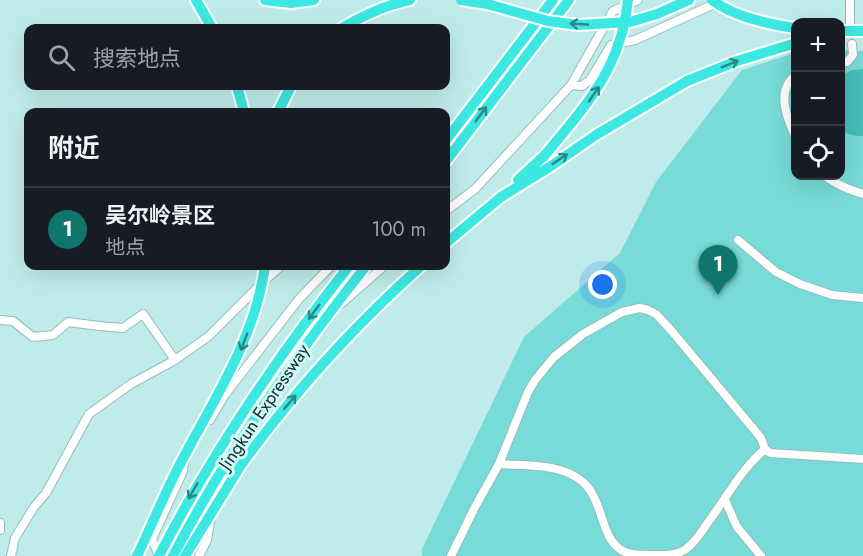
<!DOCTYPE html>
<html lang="zh">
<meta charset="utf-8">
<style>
:root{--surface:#171b24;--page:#20242c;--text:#f1f3f6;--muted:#9ea1a6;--line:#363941;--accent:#0f766e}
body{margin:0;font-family:Jost,"Noto Sans SC",sans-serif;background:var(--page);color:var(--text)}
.controls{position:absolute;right:18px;top:18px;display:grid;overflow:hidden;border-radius:12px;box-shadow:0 6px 24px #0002}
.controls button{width:54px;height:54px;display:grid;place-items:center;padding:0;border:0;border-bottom:2px solid var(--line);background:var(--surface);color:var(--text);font:30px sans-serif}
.you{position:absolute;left:603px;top:285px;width:21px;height:21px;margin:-15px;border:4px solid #fff;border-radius:50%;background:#1a73e8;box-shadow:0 0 0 9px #1a73e833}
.badge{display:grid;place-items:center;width:39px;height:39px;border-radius:50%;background:var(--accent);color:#fff;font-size:20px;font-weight:700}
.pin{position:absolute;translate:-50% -50px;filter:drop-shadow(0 2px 3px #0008)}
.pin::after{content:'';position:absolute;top:32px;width:21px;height:18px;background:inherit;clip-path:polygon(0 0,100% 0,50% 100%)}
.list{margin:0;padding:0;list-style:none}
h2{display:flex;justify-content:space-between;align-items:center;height:78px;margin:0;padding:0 24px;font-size:26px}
h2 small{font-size:20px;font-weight:400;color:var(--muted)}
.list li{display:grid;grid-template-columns:39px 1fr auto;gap:18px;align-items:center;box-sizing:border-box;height:84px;padding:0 24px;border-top:2px solid var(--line)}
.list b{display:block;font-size:22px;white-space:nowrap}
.list p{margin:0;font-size:20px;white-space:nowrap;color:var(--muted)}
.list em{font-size:20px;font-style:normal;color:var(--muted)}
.icon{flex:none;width:33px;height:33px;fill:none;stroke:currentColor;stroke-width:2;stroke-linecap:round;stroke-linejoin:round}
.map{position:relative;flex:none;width:863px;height:556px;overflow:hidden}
.search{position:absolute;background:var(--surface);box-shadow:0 6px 24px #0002;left:24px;top:24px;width:426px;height:66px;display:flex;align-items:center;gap:15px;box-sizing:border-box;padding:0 21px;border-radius:12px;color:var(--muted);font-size:22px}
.panel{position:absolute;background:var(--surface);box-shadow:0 6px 24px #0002;left:24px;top:108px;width:426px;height:162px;border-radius:12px}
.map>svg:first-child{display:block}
</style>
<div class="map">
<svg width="863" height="556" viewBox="0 0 863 556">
<rect width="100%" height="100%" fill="#bfecea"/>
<path fill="#77dbd7" d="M 841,50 L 863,51 L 863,556 L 422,556 L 422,549 L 524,337 L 620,253 L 656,182 L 742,70 L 795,53 L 796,176 L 840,176 Z"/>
<path fill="#44bfbc" d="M 863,69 L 863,136 C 855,136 848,135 841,130 L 841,76 L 852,70 Z"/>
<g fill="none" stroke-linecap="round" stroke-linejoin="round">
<g stroke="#91bdbb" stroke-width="10">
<path id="minor" d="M 850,22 L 850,0
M 840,62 L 847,62 L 853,55 L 852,44
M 796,75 C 775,90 787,119 796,138
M 571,85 L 582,86 L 590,80 L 611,45 L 635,40 L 712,5 L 718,0
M 825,176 C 837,185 849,190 863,194
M 446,211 L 475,189 L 571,85 L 613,11 L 638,0
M 738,240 L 776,272 L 800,284 L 832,295 L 863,298
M 342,303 L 384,266
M 0,320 L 13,321 L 33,337 L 53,335 L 68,322 L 99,326 L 123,328 L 143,314 L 175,360 L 209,336 L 265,280 L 281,266
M 265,395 L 275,378 L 289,360
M 210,420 L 224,396 L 299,299 L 331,266
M 499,464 C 528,466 560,463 583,482 C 606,503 599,544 628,553 C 635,556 643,554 651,555 C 663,555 676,556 686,549 C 696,542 702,531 709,521 C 727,497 742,468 765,449
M 725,500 L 737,527 L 761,556
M 0,523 L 0,530
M 11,556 L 15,538 L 34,507 L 46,493 L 89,414 L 131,384 L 175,360
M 159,556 L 152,539 L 183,471 L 184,460
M 199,556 L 207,540 L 215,492 L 220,483
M 451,556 L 475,507 L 499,464 L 528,392 L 535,380 L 554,357 L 583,334 L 622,312 L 640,308 L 648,310 L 656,314 L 670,329 L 761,438 L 765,449 L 770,453 L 863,459"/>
</g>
<g stroke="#fff" stroke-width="14">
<path id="highway" d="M 196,0 L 212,28
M 265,0 L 291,3 L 314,0
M 657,14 L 689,0
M 782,26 L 796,28
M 342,28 C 364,15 385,5 410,0
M 840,31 L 863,31
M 237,86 L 244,112
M 278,112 L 291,86
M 446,140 L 553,0
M 446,161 L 569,0
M 518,180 L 544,156
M 446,243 L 501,197 L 551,166 L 596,135 L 687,81 L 737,61 L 796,43
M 241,465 C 294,392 354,326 421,266"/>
</g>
<use href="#minor" stroke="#fff" stroke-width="8"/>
<use href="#highway" stroke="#3de8e3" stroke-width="10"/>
<g stroke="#fff" stroke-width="14" stroke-linecap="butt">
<path id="highway-bridge" d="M 461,0 L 487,4 L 548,21 L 578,25 L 630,22 L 657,14
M 712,0 C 732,15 757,21 782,26
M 544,156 C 575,119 608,83 621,36 C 625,25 626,12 628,0
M 137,556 C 151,527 163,497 178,468 C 212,402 255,340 265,266
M 159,556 C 212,453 277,357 349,266
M 173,556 C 227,453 294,357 366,266
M 185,556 L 241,465"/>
</g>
<use href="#highway-bridge" stroke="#3de8e3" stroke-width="10"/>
</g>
<defs><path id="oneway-shaft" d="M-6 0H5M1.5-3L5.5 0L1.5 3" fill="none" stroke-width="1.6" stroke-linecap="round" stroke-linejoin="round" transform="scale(1.5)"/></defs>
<g stroke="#2a8886">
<use href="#oneway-shaft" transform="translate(579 24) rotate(-177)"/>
<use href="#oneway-shaft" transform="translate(730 64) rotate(-22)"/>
<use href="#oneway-shaft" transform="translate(594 94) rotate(-56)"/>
<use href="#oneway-shaft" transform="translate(481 114) rotate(-53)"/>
<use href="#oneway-shaft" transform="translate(560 159) rotate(-34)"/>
<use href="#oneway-shaft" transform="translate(314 312) rotate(126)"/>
<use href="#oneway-shaft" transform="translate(244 342) rotate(111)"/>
<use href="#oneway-shaft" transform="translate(290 402) rotate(-50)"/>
<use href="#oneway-shaft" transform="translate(193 491) rotate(120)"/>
</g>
<g text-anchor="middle" stroke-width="6" stroke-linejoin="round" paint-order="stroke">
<g font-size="18" fill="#172928" stroke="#ccfaf7">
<text transform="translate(264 407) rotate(-56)" y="6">Jingkun Expressway</text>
</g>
</g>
</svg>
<div class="controls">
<button>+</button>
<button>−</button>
<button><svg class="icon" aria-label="locate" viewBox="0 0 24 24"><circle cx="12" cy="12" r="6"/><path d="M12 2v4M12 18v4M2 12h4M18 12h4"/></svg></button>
</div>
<div class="you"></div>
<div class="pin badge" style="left:718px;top:295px">1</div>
<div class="search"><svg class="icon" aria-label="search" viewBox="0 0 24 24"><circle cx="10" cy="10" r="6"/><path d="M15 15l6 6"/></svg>搜索地点</div>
<section class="panel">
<h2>附近<small></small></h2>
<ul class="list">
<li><span class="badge">1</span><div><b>吴尔岭景区</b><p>地点</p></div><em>100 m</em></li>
</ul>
</section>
</div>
